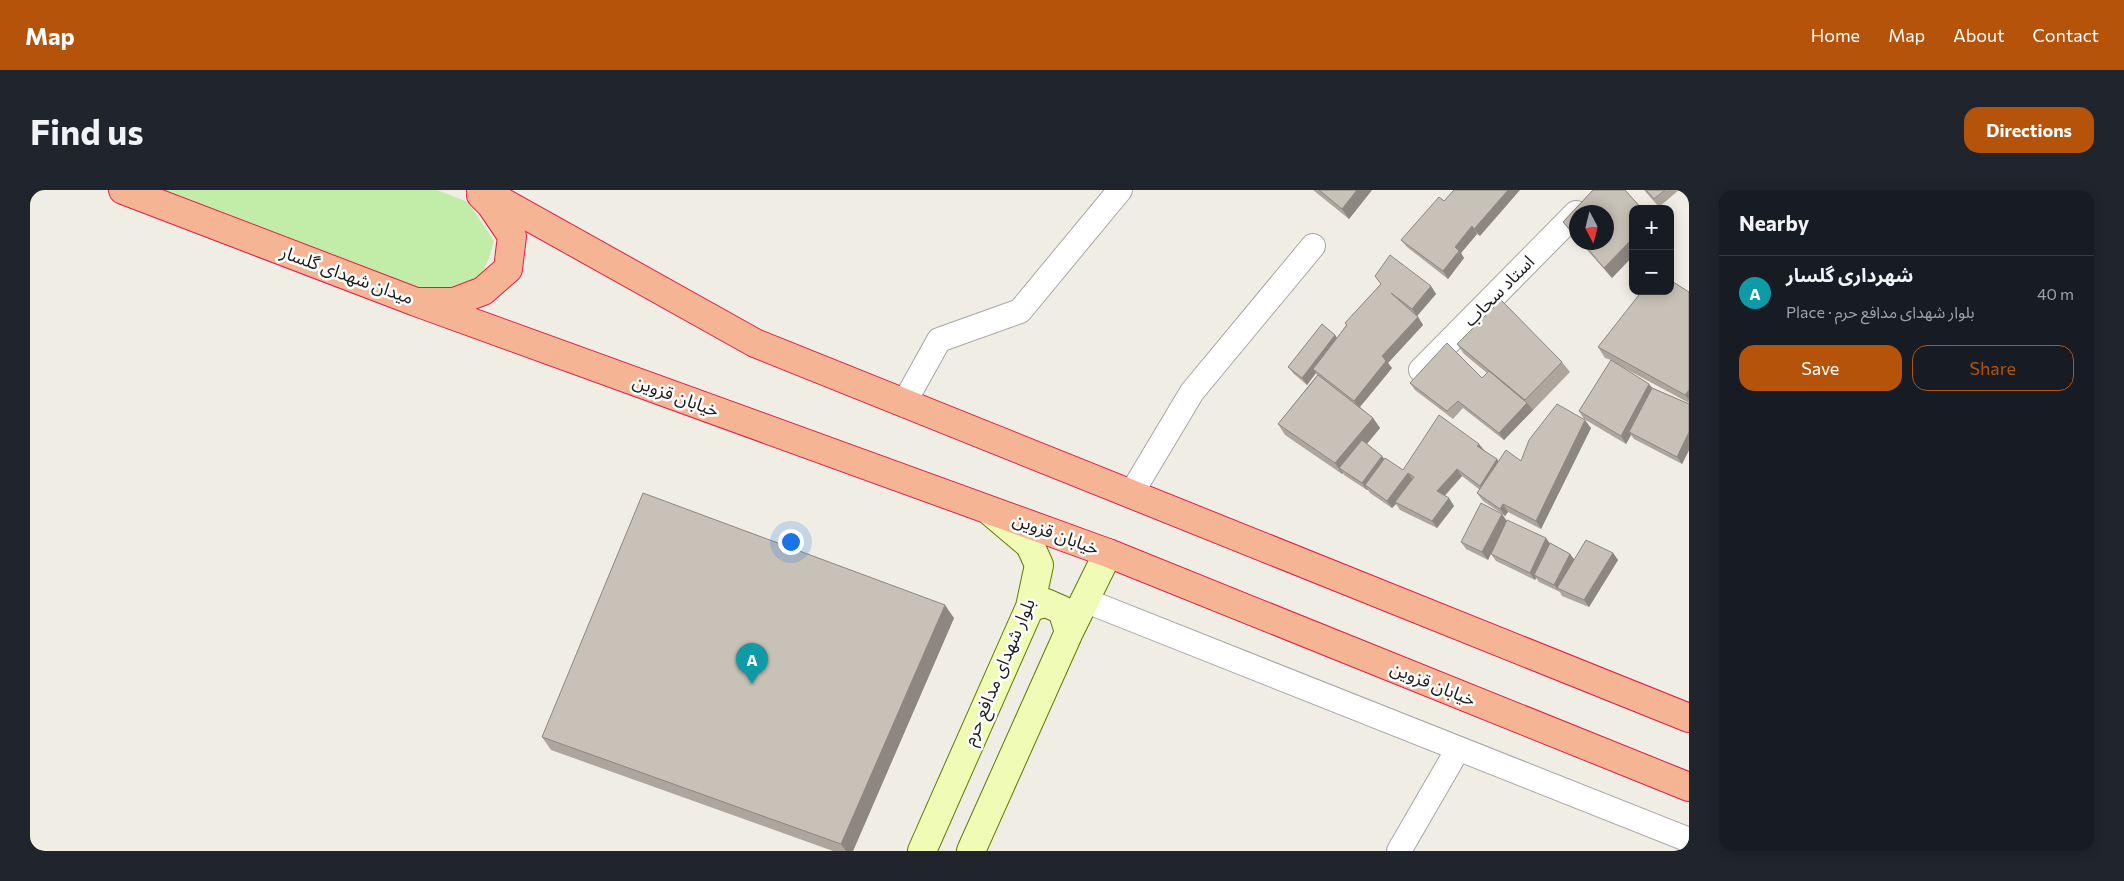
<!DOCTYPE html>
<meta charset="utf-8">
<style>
:root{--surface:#171b24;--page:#20242c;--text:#f1f3f6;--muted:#9ea1a6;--line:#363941;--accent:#b45309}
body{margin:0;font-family:Commissioner,"Noto Sans Arabic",sans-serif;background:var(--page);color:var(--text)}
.controls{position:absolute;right:15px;top:15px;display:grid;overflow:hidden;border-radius:10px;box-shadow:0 2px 12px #0003}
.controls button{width:45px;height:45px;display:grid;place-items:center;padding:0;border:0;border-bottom:1px solid var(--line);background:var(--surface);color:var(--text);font:25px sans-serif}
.compass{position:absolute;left:1539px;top:15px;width:45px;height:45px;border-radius:50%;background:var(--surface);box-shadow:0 2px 12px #0003;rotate:173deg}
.you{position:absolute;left:760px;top:351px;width:18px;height:18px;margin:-12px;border:4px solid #fff;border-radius:50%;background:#1a73e8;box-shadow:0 0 0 8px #1a73e833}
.badge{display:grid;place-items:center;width:32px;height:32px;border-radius:50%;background:var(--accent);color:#fff;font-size:16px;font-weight:700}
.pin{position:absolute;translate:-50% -41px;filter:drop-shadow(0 1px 2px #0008)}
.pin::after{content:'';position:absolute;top:26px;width:18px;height:15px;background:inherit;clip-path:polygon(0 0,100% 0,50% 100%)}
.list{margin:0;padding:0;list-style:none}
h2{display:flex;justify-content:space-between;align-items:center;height:65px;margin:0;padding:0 20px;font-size:21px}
h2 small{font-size:16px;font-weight:400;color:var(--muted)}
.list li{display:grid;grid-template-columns:32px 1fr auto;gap:15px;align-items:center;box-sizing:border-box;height:75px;padding:0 20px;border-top:1px solid var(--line)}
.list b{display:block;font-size:19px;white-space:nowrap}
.list p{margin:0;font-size:16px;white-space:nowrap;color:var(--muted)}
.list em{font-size:16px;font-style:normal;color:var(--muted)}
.actions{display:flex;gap:10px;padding:15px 20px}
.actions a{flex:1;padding:11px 0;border:1px solid var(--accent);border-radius:15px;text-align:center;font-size:18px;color:var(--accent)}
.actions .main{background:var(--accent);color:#fff}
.map{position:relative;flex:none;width:1659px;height:661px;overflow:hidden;border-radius:15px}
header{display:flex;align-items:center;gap:30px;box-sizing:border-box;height:70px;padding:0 25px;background:var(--accent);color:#fff}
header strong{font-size:24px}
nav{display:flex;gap:28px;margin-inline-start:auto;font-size:18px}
.intro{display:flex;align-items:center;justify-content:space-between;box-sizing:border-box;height:120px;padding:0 30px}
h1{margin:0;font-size:35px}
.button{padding:12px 22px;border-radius:15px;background:var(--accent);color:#fff;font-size:18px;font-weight:700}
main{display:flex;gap:30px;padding:0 30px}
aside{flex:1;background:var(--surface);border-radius:15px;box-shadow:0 2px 12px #0003}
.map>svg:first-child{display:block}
</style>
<header>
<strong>Map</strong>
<nav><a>Home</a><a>Map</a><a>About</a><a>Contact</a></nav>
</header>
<div class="intro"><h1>Find us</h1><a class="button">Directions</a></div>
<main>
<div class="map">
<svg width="1659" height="661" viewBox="0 0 1659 661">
<rect width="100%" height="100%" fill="#f0eee4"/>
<path fill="#c1eda8" d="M 125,0 L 407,0 L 438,12 L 464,51 C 451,103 435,99 388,100 Z"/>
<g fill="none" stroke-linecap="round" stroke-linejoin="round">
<g stroke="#a6a6a6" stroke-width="26">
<path id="minor" d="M 1391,180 L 1546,23
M 874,213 L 909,150 L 990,121 L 1090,0
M 1101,304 L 1162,202 L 1283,56
M 1054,410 L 1659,650
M 1369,661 L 1428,559"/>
</g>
<g stroke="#5e7b00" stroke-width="30">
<path id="secondary" d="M 1000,417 L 1016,413 L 1032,420 L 1039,442
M 892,661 L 1000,417 L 1009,375 L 1000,355 L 961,322
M 941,661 L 1039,442 L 1078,363"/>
</g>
<g stroke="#e31c46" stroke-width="30">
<path id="trunk" d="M 93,0 L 386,112 L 424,112 L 453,101 L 478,79 L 482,46 L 461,15 L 451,5
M 451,0 L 725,153 L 1659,528
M 386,112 L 1078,363 L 1659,597"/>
</g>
<use href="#minor" stroke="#fff" stroke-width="24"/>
<use href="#secondary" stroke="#f0fcb6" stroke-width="28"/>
<use href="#trunk" stroke="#f5b494" stroke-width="28"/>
</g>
<path fill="#aca69d" d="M 1283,0 L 1342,0 L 1319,29 Z
M 1424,0 L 1450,46 L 1447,44 L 1431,63 L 1434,68 L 1418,89 L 1377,57 L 1371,50 L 1414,11 Z
M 1563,0 L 1595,0 L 1612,19 L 1603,19 L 1603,66 L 1582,88 L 1550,52 L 1576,52 L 1576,22 L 1546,22 L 1546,49 L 1533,32 Z
M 1614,0 L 1649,0 L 1629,17 Z
M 1351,94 L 1401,96 L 1406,104 L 1387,126 L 1383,123 L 1388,127 L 1393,135 L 1358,173 L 1362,178 L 1330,217 L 1343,228 L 1350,238 L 1337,254 L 1352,266 L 1354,269 L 1373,280 L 1454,261 L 1468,271 L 1491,271 L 1561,238 L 1511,339 L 1478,322 L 1475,326 L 1472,324 L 1458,370 L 1436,359 L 1431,352 L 1471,323 L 1453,311 L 1447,303 L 1450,300 L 1432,286 L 1415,306 L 1424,316 L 1407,338 L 1370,320 L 1366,314 L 1362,318 L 1340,303 L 1338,300 L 1337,300 L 1314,285 L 1313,283 L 1312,284 L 1255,245 L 1248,234 L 1287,185 L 1286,183 L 1277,195 L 1264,184 L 1258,177 L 1305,145 L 1307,148 L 1316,135 L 1315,133 Z
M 1659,102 L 1659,213 L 1585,173 L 1623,198 L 1659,214 L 1659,260 L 1652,274 L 1604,249 L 1601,245 L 1596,254 L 1554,229 L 1549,221 L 1581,170 L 1575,168 L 1568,157 Z
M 1427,154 L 1532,172 L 1540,182 L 1474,250 L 1433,218 L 1423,229 L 1385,200 L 1380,193 L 1452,188 L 1457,183 L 1434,164 Z
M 1516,348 L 1520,353 L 1540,364 L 1544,369 L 1583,363 L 1588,370 L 1559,417 L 1532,406 L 1530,402 L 1509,392 L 1506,388 L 1505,390 L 1466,371 L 1461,364 Z
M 924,428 L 823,661 L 803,661 L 521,560 L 512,547 Z"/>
<path fill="#8c8780" d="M 1327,0 L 1342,0 L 1319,29 L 1312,19 Z
M 1478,0 L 1490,0 L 1450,46 L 1444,39 Z
M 1442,36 L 1447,44 L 1431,63 L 1434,68 L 1418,89 L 1413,81 L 1425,57 Z
M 1603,48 L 1603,66 L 1582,88 L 1574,78 Z
M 1401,96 L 1406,104 L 1387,126 L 1382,119 Z
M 1388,127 L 1393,135 L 1358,173 L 1362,178 L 1329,218 L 1324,211 L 1352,166 Z
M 1305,145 L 1310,153 L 1283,179 L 1286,183 L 1277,195 L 1272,188 Z
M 1619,194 L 1625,201 L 1599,242 L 1601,245 L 1596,254 L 1591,246 Z
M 1659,200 L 1659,210 L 1655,205 Z
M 1497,213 L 1503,220 L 1474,250 L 1469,243 Z
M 1343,228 L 1350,238 L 1314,281 L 1309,278 L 1313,283 L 1312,284 L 1305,273 Z
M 1555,230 L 1561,238 L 1511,339 L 1506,331 Z
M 1659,242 L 1659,260 L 1652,274 L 1647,267 Z
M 1449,254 L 1455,261 L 1447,256 Z
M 1352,266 L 1357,273 L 1335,295 L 1338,300 L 1337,300 L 1332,293 Z
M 1467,269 L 1472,276 L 1455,303 L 1450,296 Z
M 1427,279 L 1432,286 L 1412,308 L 1407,301 Z
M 1378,283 L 1383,290 L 1365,312 L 1366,314 L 1362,318 L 1357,311 Z
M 1419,308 L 1424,316 L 1407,338 L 1402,331 Z
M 1473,314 L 1478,322 L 1475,326 L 1470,319 Z
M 1472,324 L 1477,331 L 1458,370 L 1452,362 Z
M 1516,348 L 1521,356 L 1504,385 L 1506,388 L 1505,390 L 1500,383 Z
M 1583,363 L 1588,370 L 1559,417 L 1554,410 Z
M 1540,364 L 1545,371 L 1527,398 L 1530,402 L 1524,395 Z
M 915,415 L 924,428 L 823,661 L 816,661 L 811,654 Z"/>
<path fill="#c8c1b7" stroke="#8c8780" d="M 1289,0 L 1327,0 L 1312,19 Z
M 1424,0 L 1478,0 L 1444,39 L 1442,36 L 1425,57 L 1429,61 L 1413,81 L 1371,50 L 1409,7 L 1414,11 Z
M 1563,0 L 1595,0 L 1612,19 L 1603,19 L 1603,48 L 1574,78 L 1552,52 L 1576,52 L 1576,22 L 1546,22 L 1546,46 L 1533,32 Z
M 1616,0 L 1635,0 L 1624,9 Z
M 1360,65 L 1401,96 L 1382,119 L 1361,103 L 1388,127 L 1352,166 L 1356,171 L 1324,211 L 1283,179 L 1317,135 L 1315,133 L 1351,94 L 1345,86 Z
M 1640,90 L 1659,102 L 1659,200 L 1655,205 L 1568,157 L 1612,101 L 1640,101 Z
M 1471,110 L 1532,172 L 1495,210 L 1427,154 Z
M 1292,134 L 1305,145 L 1272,188 L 1258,177 Z
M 1417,153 L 1452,188 L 1459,181 L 1497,213 L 1469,243 L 1428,211 L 1417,221 L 1380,193 Z
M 1581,170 L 1619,194 L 1591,246 L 1549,221 Z
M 1288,185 L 1343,228 L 1305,273 L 1248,234 Z
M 1622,198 L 1659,214 L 1659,242 L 1647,267 L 1599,242 Z
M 1527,214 L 1555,230 L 1506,331 L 1473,314 L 1470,319 L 1447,303 L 1476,260 L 1491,271 L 1499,250 Z
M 1409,225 L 1449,254 L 1447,256 L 1467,269 L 1450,296 L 1427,279 L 1407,301 L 1419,308 L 1402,331 L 1365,312 L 1384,287 L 1378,283 L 1357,311 L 1335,295 L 1355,268 L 1373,280 Z
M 1332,250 L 1352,266 L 1332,293 L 1309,278 Z
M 613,303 L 915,415 L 811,654 L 512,547 Z
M 1451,313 L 1472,324 L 1452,362 L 1431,352 Z
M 1477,330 L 1516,348 L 1500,383 L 1461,364 Z
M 1556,350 L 1583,363 L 1554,410 L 1527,398 Z
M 1520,353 L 1540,364 L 1524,395 L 1504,385 Z"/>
<g text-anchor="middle" stroke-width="5" stroke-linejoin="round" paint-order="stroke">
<g font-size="18" fill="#1f1f1f" stroke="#fff">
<text transform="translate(317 85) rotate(20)" y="6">میدان شهدای گلسار</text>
<text transform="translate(1469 101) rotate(-45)" y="6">استاد سحاب</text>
<text transform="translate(646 206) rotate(20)" y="6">خیابان قزوین</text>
<text transform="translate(1026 344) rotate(20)" y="6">خیابان قزوین</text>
<text transform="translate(969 482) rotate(-67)" y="6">بلوار شهدای مدافع حرم</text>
<text transform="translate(1403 494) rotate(22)" y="6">خیابان قزوین</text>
</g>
</g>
</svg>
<div class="controls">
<button>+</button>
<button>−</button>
</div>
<svg class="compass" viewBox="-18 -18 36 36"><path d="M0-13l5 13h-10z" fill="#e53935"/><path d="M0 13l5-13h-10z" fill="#9ea1a6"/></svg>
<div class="you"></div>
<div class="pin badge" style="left:722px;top:494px;background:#0f9aa8">A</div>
</div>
<aside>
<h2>Nearby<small></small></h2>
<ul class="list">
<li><span class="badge" style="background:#0f9aa8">A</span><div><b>شهرداری گلسار</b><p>Place · بلوار شهدای مدافع حرم</p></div><em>40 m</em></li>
</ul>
<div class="actions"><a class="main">Save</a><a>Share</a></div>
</aside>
</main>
